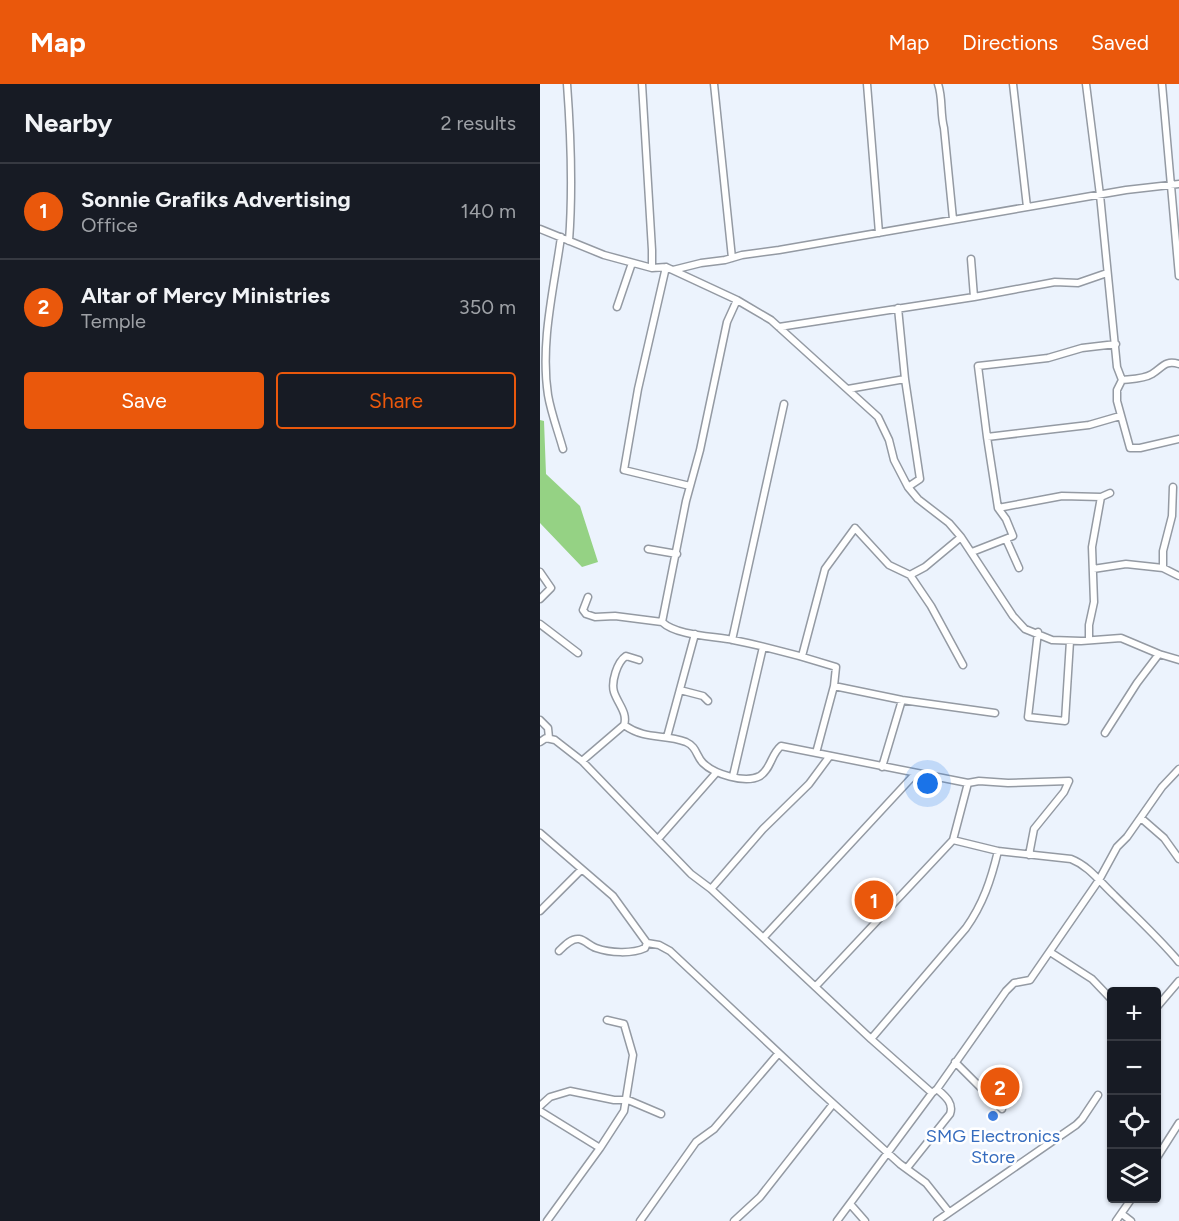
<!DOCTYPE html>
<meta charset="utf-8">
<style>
:root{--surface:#171b24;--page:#242831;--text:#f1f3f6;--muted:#9ea1a6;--line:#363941;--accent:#ea580c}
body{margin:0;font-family:Figtree,sans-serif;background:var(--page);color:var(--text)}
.controls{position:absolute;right:18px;bottom:18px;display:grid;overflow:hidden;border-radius:6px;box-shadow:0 2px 4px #0004}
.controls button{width:54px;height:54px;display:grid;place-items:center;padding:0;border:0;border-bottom:2px solid var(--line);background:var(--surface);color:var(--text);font:30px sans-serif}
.you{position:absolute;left:388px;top:700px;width:21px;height:21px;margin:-15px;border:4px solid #fff;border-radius:50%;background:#1a73e8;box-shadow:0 0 0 9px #1a73e833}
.badge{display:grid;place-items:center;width:39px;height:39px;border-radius:50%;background:var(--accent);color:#fff;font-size:20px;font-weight:700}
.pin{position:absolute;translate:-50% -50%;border:3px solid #fff;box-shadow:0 2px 6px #0006}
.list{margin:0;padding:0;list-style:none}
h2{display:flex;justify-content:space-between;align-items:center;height:78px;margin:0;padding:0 24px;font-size:26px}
h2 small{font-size:20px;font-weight:400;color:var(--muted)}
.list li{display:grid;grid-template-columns:39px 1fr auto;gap:18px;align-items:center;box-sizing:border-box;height:96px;padding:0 24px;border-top:2px solid var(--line)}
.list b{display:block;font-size:22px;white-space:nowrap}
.list p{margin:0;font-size:20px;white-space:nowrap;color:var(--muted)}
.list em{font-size:20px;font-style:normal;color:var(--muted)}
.actions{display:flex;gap:12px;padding:18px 24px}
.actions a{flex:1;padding:14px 0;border:2px solid var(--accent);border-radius:6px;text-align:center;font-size:21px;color:var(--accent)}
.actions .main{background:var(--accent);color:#fff}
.icon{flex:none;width:33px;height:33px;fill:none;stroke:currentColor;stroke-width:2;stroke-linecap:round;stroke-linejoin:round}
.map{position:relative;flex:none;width:639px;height:1137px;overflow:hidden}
header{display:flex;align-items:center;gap:36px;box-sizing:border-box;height:84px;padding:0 30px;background:var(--accent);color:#fff}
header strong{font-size:28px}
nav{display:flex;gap:33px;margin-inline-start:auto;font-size:21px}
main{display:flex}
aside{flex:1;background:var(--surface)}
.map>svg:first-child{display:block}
</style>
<header>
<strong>Map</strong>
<nav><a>Map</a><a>Directions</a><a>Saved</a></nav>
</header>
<main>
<aside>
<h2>Nearby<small>2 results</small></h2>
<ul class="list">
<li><span class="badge">1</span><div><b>Sonnie Grafiks Advertising</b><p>Office</p></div><em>140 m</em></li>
<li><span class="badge">2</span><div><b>Altar of Mercy Ministries</b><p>Temple</p></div><em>350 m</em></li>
</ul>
<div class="actions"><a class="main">Save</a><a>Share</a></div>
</aside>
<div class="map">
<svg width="639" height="1137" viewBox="0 0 639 1137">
<rect width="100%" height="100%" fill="#ecf3fd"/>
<path fill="#95d284" d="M 0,336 L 4,337 L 6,390 L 40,422 L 58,478 L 42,483 L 0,439 Z"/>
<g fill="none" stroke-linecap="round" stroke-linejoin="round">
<g stroke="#949aa3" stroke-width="9">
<path id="minor" d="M 27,0 C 31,53 33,104 29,157
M 102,0 L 112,166 L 112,184
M 174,0 L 192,174
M 327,0 L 339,149
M 398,0 C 403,14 400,29 404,44 L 413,135
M 473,0 L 487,123
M 546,0 L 560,111 L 577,283 L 582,296 L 577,306 L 577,317 L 590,364 L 600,364 L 639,355
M 622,0 L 639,192
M 0,145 L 64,171 L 112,184 L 126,183 L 197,216 L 231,236 L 338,333 L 349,356 L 354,376 L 368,403 L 378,415 L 409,439 L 421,453 L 473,532 L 485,545 L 512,556 L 541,557 L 581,554 L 619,570 L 639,576
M 21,153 C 14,204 0,259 8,311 C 11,329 18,347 23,365
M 431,175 L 434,213 L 515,198 L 538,199 L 567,189
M 126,183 L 98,305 L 84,386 L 150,402
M 133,186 L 161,179 L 185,176 L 202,171 L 239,166 L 586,106 L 639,100
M 77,223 L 92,179
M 358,224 L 365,295 L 380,395 L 368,403
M 239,243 L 434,213
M 582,296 C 591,295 604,295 612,290 C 623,283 625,276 639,280
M 308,305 L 365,295
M 447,353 L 549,341 L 580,332
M 458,424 L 522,412 L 561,413
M 466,455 L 479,484
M 108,465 L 137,470
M 432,468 L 473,452 L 466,435 L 458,424 L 447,353 L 438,282 L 508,274 L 542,264 L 576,260
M 623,484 L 623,467 L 632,432 L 633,403
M 553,485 L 586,480 L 623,484 L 639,492
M 0,488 L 11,504 L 0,515
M 370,491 L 391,522 L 423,581
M 48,513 L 43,526 L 46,530 L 55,533 L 75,532 L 122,538 C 137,552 173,552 193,556 C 228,563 262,572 296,583 L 294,602 L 276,669
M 122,538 L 146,417 L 160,366 L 187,238 L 197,216
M 0,540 L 38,569
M 498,548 L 488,633 L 525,637 L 530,557
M 192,556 L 244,320
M 549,556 L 549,541 L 554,518 L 552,463 L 561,413 L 570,409
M 262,572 L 285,485 L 315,444 L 349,481 L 370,491 L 385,483 L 421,453
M 294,602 L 362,616 L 455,629
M 140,606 L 163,612 L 168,617
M 0,636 L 8,644 L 9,654
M 84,641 C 107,657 123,649 146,658 C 157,663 156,672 163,679 C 174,690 205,700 220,692 C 231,685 231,670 241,662 L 428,699 L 439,697 L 468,699 L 529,697 L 524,708 L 494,745 L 489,771
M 565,649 L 597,599 L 619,570
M 127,653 L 155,550
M 0,658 L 6,654 L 15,656 L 42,677 L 151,790 L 171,805 L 331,955 L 392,1009
M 42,677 L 84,641 C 88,629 78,620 74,608 C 71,598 77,578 86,572 L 99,576
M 342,683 L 362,616
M 193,692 L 223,563
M 601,734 L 624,754 L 639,775
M 0,749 L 73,812 L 107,859 L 119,861 L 130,867 L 275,1003 L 360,1080 L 386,1099 L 409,1128
M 118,755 L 176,689
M 413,756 L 458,767 L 531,775 C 549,782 560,798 574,811 C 596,833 619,854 639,878
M 171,805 L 223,745 L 269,700 L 289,673
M 0,827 L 41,786
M 224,853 L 375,690
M 19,867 C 24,862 31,854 39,855 C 45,856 50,862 56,864 C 70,869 92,870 105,864 L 107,859
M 510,868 L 552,895 L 572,916
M 276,902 L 413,756 L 428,699
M 616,924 L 639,897
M 331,955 L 426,844 C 443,820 451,796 458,767
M 415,978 L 462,1025
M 0,1022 L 10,1013 L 30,1007 L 74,1016 L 88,1016 L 121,1030
M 0,1027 L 60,1064
M 616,1075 L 639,1039
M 367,1084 L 410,1030 C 414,1019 405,1012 397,1005
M 311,1121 L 325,1137
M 582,1130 L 591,1137
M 7,1137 L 60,1064 L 84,1027 L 93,971 L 84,940 L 67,936
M 100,1137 L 156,1058 L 174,1045 L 238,970
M 194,1137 L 220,1113 L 293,1020
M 297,1137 L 392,1009 L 397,1005 L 466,907 L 474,899 L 490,896 L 559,796 L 577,763 L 587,753 L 622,703 L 639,685
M 397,1137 L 536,1041 L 542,1035 L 558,1011
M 576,1137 L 592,1114"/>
</g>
<use href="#minor" stroke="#fff" stroke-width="6"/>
</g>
<circle fill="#3f7fe0" stroke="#fff" stroke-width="2" cx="453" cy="1032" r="6"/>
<g text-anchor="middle" stroke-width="5" stroke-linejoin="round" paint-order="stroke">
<g font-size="18" fill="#366cbe" stroke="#fff">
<text x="453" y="1058">SMG Electronics<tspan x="453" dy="21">Store</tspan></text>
</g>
</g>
</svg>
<div class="controls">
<button>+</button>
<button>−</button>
<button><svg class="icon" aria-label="locate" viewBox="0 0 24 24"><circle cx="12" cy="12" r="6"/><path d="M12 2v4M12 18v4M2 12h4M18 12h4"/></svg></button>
<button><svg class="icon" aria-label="layers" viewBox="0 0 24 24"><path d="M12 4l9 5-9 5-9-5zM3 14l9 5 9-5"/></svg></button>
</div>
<div class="you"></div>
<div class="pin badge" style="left:334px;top:816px">1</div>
<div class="pin badge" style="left:460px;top:1003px">2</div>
</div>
</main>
